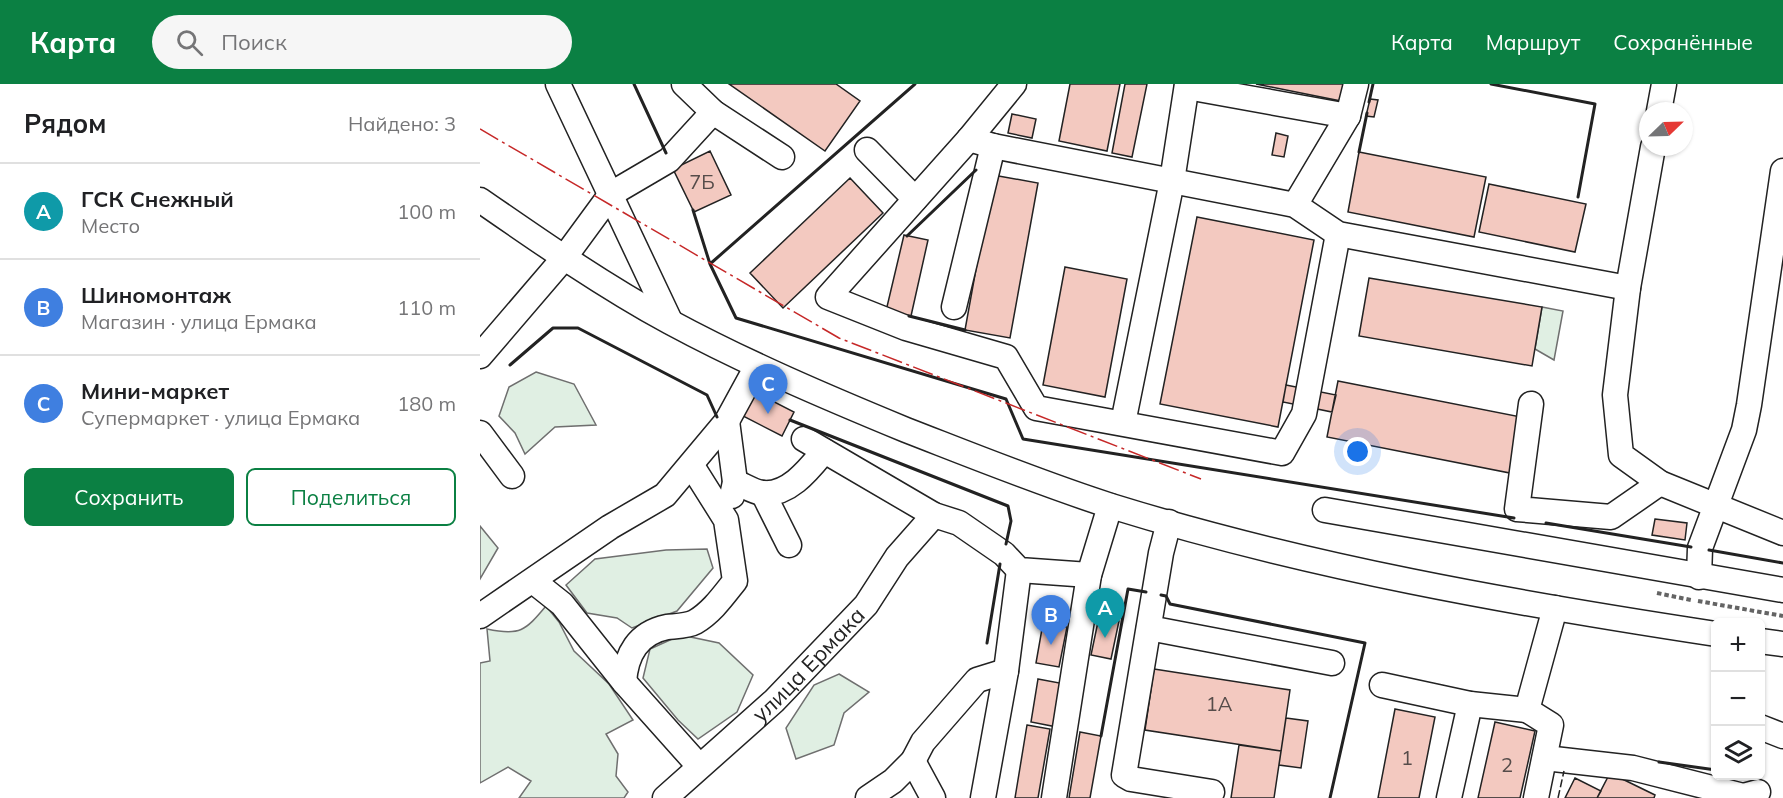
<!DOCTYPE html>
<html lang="ru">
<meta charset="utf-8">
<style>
:root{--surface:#fff;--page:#f6f6f6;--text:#202124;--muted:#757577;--line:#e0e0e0;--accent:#0b8043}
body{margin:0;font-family:Mulish,sans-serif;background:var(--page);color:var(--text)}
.controls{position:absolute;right:18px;bottom:18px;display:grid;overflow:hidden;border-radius:9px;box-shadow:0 2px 4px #0004}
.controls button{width:54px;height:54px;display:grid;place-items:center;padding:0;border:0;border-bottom:2px solid var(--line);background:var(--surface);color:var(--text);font:30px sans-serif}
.compass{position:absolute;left:1159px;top:18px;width:54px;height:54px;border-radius:50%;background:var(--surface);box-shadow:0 2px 4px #0004;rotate:67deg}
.you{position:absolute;left:878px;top:368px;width:21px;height:21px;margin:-15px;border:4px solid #fff;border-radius:50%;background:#1a73e8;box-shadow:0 0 0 9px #1a73e833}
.badge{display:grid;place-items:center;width:39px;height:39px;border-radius:50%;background:var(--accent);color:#fff;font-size:20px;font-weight:700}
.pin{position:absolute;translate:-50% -50px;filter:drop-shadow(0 2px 3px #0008)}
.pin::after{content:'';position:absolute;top:32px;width:21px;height:18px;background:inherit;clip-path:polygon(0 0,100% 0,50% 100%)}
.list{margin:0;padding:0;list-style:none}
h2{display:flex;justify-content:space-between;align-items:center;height:78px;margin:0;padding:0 24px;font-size:26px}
h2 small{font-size:20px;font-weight:400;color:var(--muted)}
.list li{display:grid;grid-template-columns:39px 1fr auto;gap:18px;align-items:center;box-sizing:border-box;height:96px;padding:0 24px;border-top:2px solid var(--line)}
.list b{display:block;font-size:22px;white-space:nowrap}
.list p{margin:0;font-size:20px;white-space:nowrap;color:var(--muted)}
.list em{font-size:20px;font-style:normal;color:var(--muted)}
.actions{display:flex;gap:12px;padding:18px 24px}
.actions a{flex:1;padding:14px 0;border:2px solid var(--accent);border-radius:9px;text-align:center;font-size:21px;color:var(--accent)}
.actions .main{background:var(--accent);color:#fff}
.icon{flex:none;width:33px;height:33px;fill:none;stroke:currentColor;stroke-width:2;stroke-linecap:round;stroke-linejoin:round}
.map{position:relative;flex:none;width:1303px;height:714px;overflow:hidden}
header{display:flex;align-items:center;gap:36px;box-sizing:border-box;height:84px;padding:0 30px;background:var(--accent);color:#fff}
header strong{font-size:28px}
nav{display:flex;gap:33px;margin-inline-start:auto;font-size:21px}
.search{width:420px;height:54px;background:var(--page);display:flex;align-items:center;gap:15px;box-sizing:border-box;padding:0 21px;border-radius:33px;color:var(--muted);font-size:22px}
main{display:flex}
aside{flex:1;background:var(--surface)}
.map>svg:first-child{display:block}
</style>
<header>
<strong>Карта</strong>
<div class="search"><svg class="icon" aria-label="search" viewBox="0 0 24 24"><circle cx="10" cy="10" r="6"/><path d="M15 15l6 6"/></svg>Поиск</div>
<nav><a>Карта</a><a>Маршрут</a><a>Сохранённые</a></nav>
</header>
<main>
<aside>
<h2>Рядом<small>Найдено: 3</small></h2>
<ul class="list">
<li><span class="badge" style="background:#0f9aa8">A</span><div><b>ГСК Снежный</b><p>Место</p></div><em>100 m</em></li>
<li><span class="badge" style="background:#3f7fe0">B</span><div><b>Шиномонтаж</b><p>Магазин · улица Ермака</p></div><em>110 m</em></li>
<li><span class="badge" style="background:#3f7fe0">C</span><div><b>Мини-маркет</b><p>Супермаркет · улица Ермака</p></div><em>180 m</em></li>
</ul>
<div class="actions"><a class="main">Сохранить</a><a>Поделиться</a></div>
</aside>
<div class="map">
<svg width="1303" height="714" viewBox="0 0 1303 714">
<rect width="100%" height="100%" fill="#fff"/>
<path fill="#e0efe3" stroke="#6f6f6f" stroke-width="1.5" d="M 1062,223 L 1083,227 L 1074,276 L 1055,265 Z
M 56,288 L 94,300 L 116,341 L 75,343 L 45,370 L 35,349 L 19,332 L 29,303 Z
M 0,442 L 18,464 L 0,495 Z
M 227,465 L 233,484 L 197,527 L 152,544 L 137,534 L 107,529 L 86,501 L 115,475 L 186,466 Z
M 66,522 L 79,538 L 94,567 L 129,600 L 153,636 L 126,650 L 138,670 L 136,692 L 148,708 L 144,714 L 39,714 L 51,697 L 28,683 L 0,699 L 0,579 L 10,577 L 7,545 C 40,552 45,547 66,522 Z
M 201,551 L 239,559 L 273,591 L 257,628 L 218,655 L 198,636 L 163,594 L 170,565 Z
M 359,590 L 389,608 L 364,629 L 354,661 L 316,675 L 306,644 L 334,601 Z"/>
<path fill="#f3c9c0" stroke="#222" stroke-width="1.5" d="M 249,0 L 356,0 L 380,17 L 345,67 Z
M 590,0 L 640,0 L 627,67 L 579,57 Z
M 645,0 L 667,0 L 652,73 L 632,69 Z
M 776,0 L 864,0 L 861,17 Z
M 890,15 L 898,16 L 894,33 L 886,32 Z
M 532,30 L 556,35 L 552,54 L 528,49 Z
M 796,49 L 808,52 L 804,73 L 792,71 Z
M 230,67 L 251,111 L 214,128 L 193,85 Z
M 879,68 L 1006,93 L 994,153 L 868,128 Z
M 513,91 L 558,99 L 530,254 L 485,246 Z
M 370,94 L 403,129 L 303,224 L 270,189 Z
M 1009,100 L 1106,120 L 1095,168 L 999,148 Z
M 717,133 L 834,156 L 798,343 L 680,320 Z
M 424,151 L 448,156 L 431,232 L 406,227 Z
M 585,183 L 647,195 L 625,313 L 563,301 Z
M 889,194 L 1062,223 L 1052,282 L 879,252 Z
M 858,297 L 1041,333 L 1030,389 L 847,353 Z
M 806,301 L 856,311 L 852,328 L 803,318 Z
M 275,308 L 314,328 L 302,352 L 263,332 Z
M 1175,435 L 1207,439 L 1205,456 L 1172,451 Z
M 619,533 L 639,537 L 631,575 L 611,571 Z
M 563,539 L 587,543 L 579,583 L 556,579 Z
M 674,585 L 810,606 L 801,667 L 665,646 Z
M 558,595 L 585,600 L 577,643 L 551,638 Z
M 915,625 L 955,633 L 939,714 L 898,714 Z
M 806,634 L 828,637 L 821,684 L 799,681 Z
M 1015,638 L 1055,647 L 1040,714 L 998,714 Z
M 547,641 L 570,645 L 558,714 L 535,714 Z
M 600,648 L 621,652 L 610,714 L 589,714 Z
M 759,661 L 801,667 L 794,714 L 751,714 Z
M 1130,689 L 1175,711 L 1174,714 L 1117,714 Z
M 1095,694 L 1121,707 L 1117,714 L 1085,714 Z"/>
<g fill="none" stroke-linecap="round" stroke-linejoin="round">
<g stroke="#222" stroke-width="27">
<g id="minor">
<path d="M 78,0 L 190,237"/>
<path d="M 204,0 L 233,28 L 302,73"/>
<path d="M 534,0 L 489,55 L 348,213 L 426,244 L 526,273 L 556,324 L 802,369 L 824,330 L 858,150"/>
<path d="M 707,3 L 868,32"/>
<path d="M 1179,27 L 1184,0"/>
<path d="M 489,55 L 513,62 L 815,121 L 858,150 L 1148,204"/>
<path d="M 1173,63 L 1148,204 L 1135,311 L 1141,371 L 1180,399 L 1303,449"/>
<path d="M 387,66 L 435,115"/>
<path d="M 0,116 C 62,159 124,202 190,238 C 266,279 346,313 426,346 C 493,372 562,400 631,422 C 828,483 1032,519 1236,550"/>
<path d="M 815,121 L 868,32 L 876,0"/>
<path d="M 474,223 L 513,62"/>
<path d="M 0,272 L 84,174 L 131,110 L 189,76 L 233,28"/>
<path d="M 1051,320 L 1037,425 L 1131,433 L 1180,399"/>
<path d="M 247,337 L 255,398 L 252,412"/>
<path d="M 643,339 L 692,97 L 707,0"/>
<path d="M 0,349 L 32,392"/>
<path d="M 324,355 L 454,431 L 479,439 L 524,470 L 539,486 L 609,491"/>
<path d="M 255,398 C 263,401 274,408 282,409 C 309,412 330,384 344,367"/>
<path d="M 283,409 L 309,461"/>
<path d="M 845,426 L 1303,506"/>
<path d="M 689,438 L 681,469 L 644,691 L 651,695 L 732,708"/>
<path d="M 1219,493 L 1220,464 L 1264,346 L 1269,321 L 1303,87"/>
<path d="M 53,497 L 82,520 L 144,598 L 219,682"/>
<path d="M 0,532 L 130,443 L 185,411 L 247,337 L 277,282"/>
<path d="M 669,544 L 852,579"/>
<path d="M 1280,557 L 1303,560"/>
<path d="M 144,598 C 146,570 158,549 187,543 C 196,542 208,542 215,538 C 232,528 243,512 255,497 L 246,436 L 212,382"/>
<path d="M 902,601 L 990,620 L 1047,626 L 1075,524"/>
<path d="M 1047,626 L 1071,641 L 1056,714"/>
<path d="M 1280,643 L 1303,652"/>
<path d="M 1065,674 L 1153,684 L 1263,712 L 1278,708"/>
<path d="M 433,677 L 453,714"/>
<path id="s1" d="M 185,714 L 294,617 L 386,521 L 417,473 L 454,431"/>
<path d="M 388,714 L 413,697 L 433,677 L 443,658 L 497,596 L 526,587"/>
<path d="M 503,714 L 526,587 L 539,486"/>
<path d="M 574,714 L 609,491 L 630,422"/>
<path d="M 969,714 L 990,620"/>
</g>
</g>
<path stroke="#646464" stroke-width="4" stroke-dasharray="4.5 3" stroke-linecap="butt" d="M 1177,509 L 1211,516
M 1218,517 L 1303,532"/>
<use href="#minor" stroke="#fff" stroke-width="24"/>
<path stroke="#222" stroke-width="1.5" stroke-dasharray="8 3" stroke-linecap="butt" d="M 1078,714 L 1084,687"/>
<path stroke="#222" stroke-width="3" d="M 154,0 L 186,69
M 1011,0 L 1115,20 L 1098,113
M 889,18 L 893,0
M 879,68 L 887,29
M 213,126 L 230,180 L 256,234 L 526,315 L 543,355 L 1034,434
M 427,152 L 496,86
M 230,180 L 435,0
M 429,232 L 485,246
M 30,281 L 73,244 L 98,244 L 227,311 L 237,333
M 310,336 L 528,422 L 531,437 L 526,460
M 1066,439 L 1211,463
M 1229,466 L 1303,479
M 681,511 L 686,512 L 690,520 L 885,559 L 850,714
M 507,559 L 520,480
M 621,652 L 648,505 L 666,508
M 1179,678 L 1236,686"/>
<path stroke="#c62828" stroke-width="1.5" stroke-dasharray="21 4.5 3 4.5" stroke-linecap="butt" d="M 0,45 L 359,254 L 721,395"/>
</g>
<g text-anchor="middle" stroke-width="4.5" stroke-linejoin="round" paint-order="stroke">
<g font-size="20" fill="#564c4a">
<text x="222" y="105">7Б</text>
<text x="739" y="627">1А</text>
<text x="927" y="681">1</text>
<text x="1027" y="688">2</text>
</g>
<g font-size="22" fill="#222" stroke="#fff">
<text dy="8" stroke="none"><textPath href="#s1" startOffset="196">улица Ермака</textPath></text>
</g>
</g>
</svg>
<div class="controls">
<button>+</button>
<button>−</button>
<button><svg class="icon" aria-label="layers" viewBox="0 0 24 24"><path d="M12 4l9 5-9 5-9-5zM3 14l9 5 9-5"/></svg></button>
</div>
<svg class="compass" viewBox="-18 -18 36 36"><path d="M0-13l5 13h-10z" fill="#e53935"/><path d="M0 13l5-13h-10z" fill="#757577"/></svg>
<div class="you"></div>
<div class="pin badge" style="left:625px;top:554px;background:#0f9aa8">A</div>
<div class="pin badge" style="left:571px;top:561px;background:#3f7fe0">B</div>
<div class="pin badge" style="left:288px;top:330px;background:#3f7fe0">C</div>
</div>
</main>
